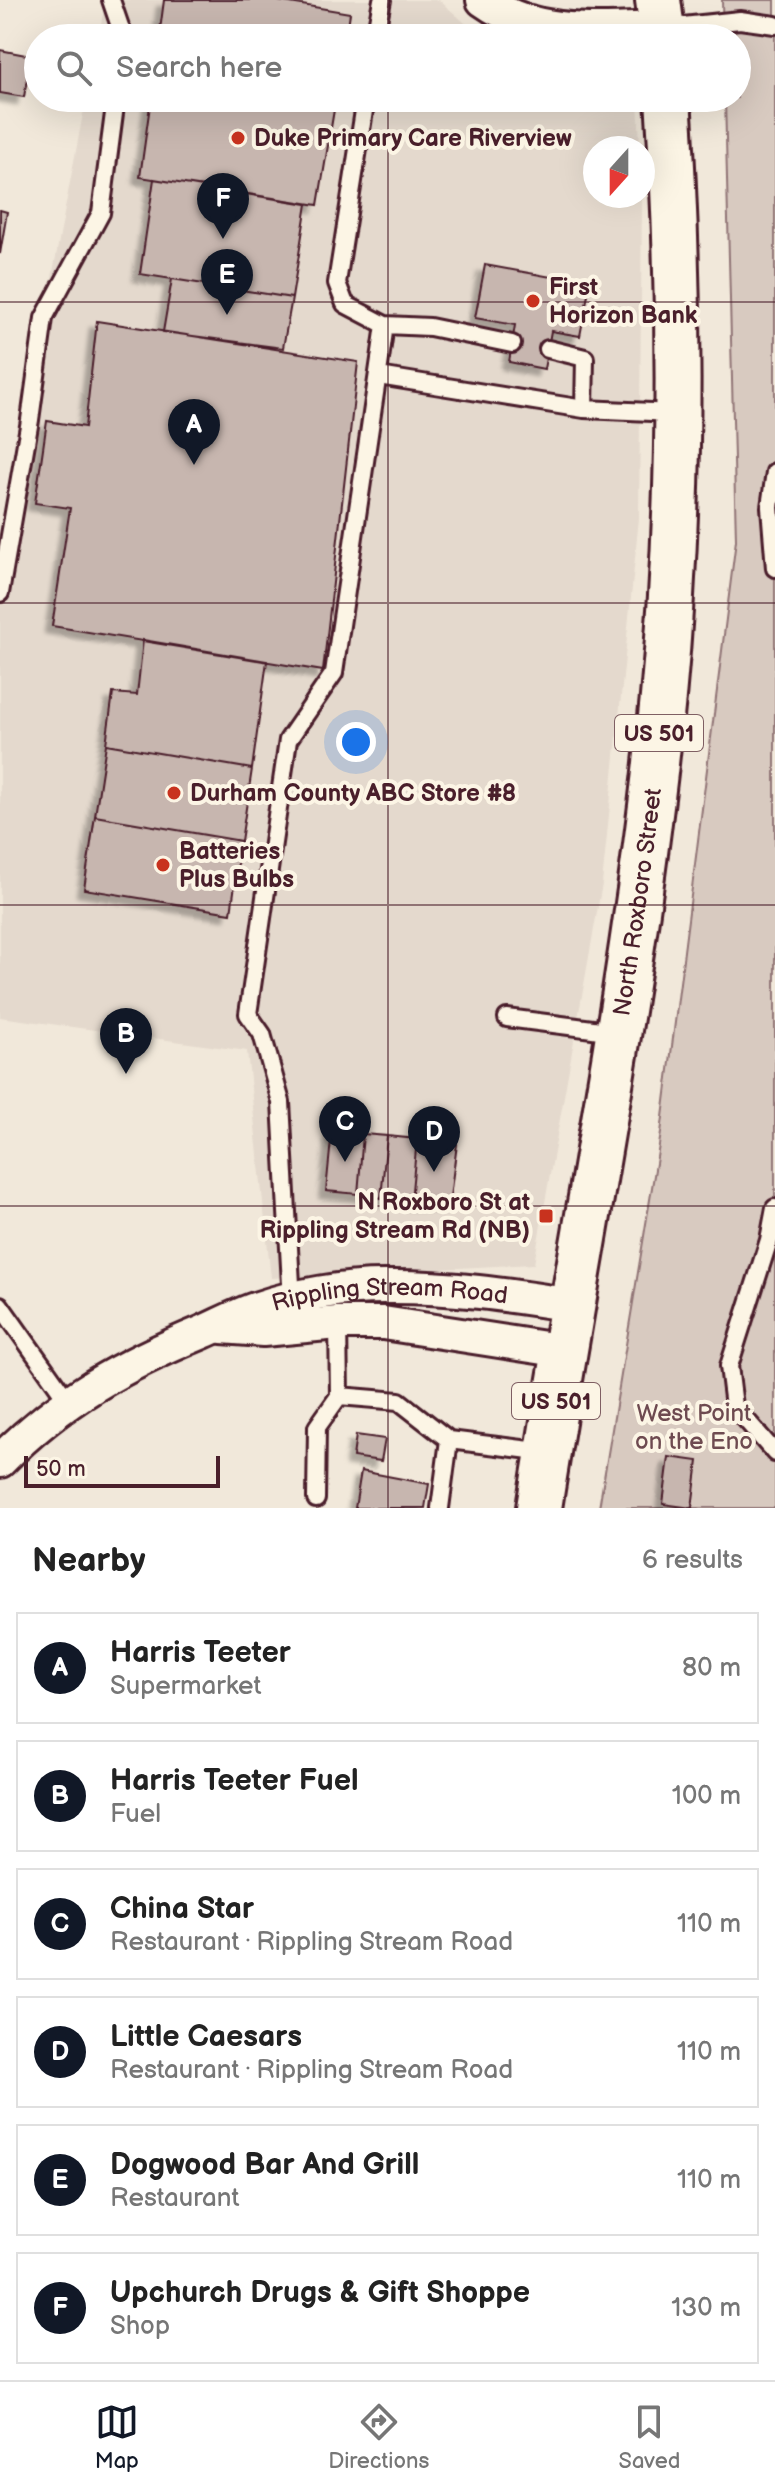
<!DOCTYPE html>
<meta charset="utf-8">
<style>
:root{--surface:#fff;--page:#f2f2f2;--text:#222;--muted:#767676;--line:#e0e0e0;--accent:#111827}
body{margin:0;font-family:"Balsamiq Sans",sans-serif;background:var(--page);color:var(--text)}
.compass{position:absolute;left:583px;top:136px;width:72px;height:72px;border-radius:50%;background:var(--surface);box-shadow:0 8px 32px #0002;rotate:201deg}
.scale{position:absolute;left:24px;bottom:20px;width:196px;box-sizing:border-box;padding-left:8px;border:4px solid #4a1f2b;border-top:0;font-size:22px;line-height:28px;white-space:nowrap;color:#4a1f2b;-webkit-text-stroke:6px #fcf5e5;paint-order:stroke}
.you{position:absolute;left:356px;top:742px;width:28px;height:28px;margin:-20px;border:6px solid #fff;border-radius:50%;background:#1a73e8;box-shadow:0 0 0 12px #1a73e833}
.badge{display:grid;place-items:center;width:52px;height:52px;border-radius:50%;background:var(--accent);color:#fff;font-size:26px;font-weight:700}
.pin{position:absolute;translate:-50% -66px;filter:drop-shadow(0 2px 4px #0008)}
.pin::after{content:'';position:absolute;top:42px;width:28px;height:24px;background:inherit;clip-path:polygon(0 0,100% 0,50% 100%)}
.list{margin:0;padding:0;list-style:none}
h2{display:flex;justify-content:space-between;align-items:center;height:104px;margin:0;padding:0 32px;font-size:34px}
h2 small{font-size:26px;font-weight:400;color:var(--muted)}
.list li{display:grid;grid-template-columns:52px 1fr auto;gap:24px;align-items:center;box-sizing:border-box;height:112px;margin:0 16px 16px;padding:0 16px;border:2px solid var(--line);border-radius:0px}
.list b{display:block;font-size:30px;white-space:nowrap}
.list p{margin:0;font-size:26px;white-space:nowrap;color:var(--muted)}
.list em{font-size:26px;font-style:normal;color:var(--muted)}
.icon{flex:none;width:44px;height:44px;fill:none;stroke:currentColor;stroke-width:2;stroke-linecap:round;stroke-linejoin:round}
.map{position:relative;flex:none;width:775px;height:1508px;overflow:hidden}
.search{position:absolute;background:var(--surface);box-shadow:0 8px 32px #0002;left:24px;right:24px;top:24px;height:88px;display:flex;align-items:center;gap:20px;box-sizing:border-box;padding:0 28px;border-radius:44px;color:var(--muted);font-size:30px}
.sheet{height:872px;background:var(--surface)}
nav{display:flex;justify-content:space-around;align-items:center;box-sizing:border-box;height:112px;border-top:2px solid var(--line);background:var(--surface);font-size:22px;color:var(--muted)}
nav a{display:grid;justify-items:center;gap:4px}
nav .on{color:var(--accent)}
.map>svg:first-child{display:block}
</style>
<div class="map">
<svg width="775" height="1508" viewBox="0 0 775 1508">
<defs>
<filter id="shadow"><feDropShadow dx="-7" dy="7" stdDeviation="2" flood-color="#0004"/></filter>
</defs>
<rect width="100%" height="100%" fill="#f1e8da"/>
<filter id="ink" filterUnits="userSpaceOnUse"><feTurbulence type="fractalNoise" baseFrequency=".0125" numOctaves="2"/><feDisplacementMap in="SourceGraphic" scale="16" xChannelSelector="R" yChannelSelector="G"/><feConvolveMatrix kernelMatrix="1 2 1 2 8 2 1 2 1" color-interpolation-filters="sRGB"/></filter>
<g filter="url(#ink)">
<path fill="#e4d9cd" d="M 106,0 L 439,0 L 482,38 L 98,38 Z
M 86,98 L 638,98 L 640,148 L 595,148 L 595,196 L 642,196 L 639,518 L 602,884 L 534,1264 L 271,1278 L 247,1051 L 0,1017 L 0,595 L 46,309 Z"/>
<path fill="#d8cac0" stroke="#917476" stroke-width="2" d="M 722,0 L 775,0 L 775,1508 L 599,1508 L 661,1133 L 736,540 L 725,98 L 737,98 L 737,38 L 723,38 Z"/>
<path fill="#c7b6af" stroke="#4a1f2b" stroke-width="2" filter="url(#shadow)" d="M 164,0 L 272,0 L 350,13 L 346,38 L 159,38 Z
M 0,50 L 31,56 L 24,97 L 0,93 Z
M 151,98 L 336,98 L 318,205 L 140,177 Z
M 154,179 L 307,204 L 292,298 L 140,274 Z
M 0,210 L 7,212 L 0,254 Z
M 485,265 L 590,284 L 580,336 L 551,331 L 544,369 L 509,362 L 515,325 L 475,318 Z
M 172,279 L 292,298 L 283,348 L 163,332 Z
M 97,321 L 358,362 L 323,671 L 52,626 L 70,508 L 35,503 L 47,421 L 85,427 Z
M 143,640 L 267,661 L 252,769 L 106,744 L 113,693 L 137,695 Z
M 106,744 L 252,769 L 241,841 L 95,816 Z
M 95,816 L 241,841 L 231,913 L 84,889 Z
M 332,1130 L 363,1134 L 358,1194 L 326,1191 Z
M 363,1134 L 387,1136 L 381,1198 L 358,1194 Z
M 387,1136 L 417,1139 L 411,1201 L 381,1198 Z
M 417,1139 L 457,1144 L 449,1205 L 411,1201 Z
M 356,1435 L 385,1439 L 381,1461 L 353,1457 Z
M 669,1457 L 698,1461 L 692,1508 L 663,1504 Z
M 361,1471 L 429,1484 L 425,1508 L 355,1508 Z"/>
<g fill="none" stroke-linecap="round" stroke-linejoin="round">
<g stroke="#4a1f2b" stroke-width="22">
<path id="service" d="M 111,0 L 124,38
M 664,28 L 740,20 L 775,25
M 375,38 L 382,0
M 385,325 L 430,327 L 512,344
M 548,349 L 585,358 L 584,409
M 379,376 L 584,409 L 674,413
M 775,472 L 770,507 L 775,568
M 0,593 L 30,420 L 44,318 L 101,213 L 116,98
M 507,1018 L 616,1032
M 775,1208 L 769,1240 L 729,1366 L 734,1406 L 775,1453
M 292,1303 L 281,1102 L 262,1034 L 248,1014 L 288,740 L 334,673 L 385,325 L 345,304 L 337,283 L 366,98
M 0,1305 L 68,1401
M 338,1323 L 339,1396
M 316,1499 L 317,1427 L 339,1396 L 399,1401 L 449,1440 L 546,1452
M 440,1508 L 449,1440"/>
</g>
<g stroke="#4a1f2b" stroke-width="38">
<g id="minor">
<path d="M 483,0 C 536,38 601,30 662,28"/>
<path d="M 222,1327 L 263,1330 L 338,1323 L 383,1323 L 564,1351"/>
<path id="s1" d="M 0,1461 C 61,1399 123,1365 203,1332 C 221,1324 239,1314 258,1308 C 297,1295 343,1287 384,1287 C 447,1286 509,1295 571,1305"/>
</g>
</g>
<g stroke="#4a1f2b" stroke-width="50">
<g id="trunk">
<path d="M 658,0 L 663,38"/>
<path id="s2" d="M 539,1508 C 581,1239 637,968 663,697 C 682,500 681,295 668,98"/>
</g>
</g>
<use href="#service" stroke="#fcf5e5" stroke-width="16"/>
<use href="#minor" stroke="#fcf5e5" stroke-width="32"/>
<use href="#trunk" stroke="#fcf5e5" stroke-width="44"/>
</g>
</g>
<path fill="none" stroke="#4a1f2b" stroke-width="2" stroke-opacity="0.55" d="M 388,0 L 388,38M 388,98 L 388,1508M 0,302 L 775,302M 0,603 L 775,603M 0,905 L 775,905M 0,1206 L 775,1206"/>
<g fill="#c8321e" stroke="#fcf5e5" stroke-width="3">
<circle cx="238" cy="138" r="8"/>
<circle cx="533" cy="301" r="8"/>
<circle cx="174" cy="793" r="8"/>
<circle cx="163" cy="865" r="8"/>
<rect x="538" y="1208" width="16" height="16" rx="4"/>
</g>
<g text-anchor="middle" stroke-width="8" stroke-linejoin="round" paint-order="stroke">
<g fill="#fcf5e5" stroke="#7f5f63" stroke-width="2">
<rect x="615" y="715" width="88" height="36" rx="6"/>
<rect x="512" y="1383" width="88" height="36" rx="6"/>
</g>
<g font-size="22" font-weight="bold" fill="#4a1f2b">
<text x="659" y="741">US 501</text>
<text x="556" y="1409">US 501</text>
</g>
<g font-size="24" font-weight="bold" fill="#4a1f2b" stroke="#fcf5e5" text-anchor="start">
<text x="254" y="146">Duke Primary Care Riverview</text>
<text x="549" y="295">First<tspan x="549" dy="28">Horizon Bank</tspan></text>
<text x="190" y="801">Durham County ABC Store #8</text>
<text x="179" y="859">Batteries<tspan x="179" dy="28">Plus Bulbs</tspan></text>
<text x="530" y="1210" text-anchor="end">N Roxboro St at<tspan x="530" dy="28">Rippling Stream Rd (NB)</tspan></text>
</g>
<g font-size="24" fill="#4a1f2b" stroke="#fcf5e5">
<text dy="8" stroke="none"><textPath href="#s2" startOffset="614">North Roxboro Street</textPath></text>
<text dy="8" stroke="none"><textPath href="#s1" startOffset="436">Rippling Stream Road</textPath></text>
</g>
<g font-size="24" fill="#6e4a50" stroke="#fcf5e5">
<text x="694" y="1421">West Point<tspan x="694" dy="28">on the Eno</tspan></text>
</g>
</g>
</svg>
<svg class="compass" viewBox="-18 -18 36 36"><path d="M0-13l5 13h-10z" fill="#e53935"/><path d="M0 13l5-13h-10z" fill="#767676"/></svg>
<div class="scale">50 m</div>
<div class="you"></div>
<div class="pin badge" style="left:194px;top:465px">A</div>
<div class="pin badge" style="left:126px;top:1074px">B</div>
<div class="pin badge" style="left:345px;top:1162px">C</div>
<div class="pin badge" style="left:434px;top:1172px">D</div>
<div class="pin badge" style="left:227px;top:315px">E</div>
<div class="pin badge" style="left:223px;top:239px">F</div>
<div class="search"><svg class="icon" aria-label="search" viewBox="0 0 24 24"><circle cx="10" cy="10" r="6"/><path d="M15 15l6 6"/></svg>Search here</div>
</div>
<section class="sheet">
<h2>Nearby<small>6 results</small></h2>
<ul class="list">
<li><span class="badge">A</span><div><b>Harris Teeter</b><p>Supermarket</p></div><em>80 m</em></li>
<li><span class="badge">B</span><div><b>Harris Teeter Fuel</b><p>Fuel</p></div><em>100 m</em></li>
<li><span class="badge">C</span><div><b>China Star</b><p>Restaurant · Rippling Stream Road</p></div><em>110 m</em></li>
<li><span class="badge">D</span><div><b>Little Caesars</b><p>Restaurant · Rippling Stream Road</p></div><em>110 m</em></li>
<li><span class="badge">E</span><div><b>Dogwood Bar And Grill</b><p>Restaurant</p></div><em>110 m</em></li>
<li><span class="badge">F</span><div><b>Upchurch Drugs &amp; Gift Shoppe</b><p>Shop</p></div><em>130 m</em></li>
</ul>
</section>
<nav>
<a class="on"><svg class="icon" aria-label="map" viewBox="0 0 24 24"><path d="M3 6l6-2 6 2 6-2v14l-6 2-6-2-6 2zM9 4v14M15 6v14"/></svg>Map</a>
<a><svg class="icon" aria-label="directions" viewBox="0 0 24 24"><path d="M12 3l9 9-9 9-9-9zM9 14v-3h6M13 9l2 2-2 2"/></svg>Directions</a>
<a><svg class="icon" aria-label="saved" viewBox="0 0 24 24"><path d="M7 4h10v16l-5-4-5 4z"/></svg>Saved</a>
</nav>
